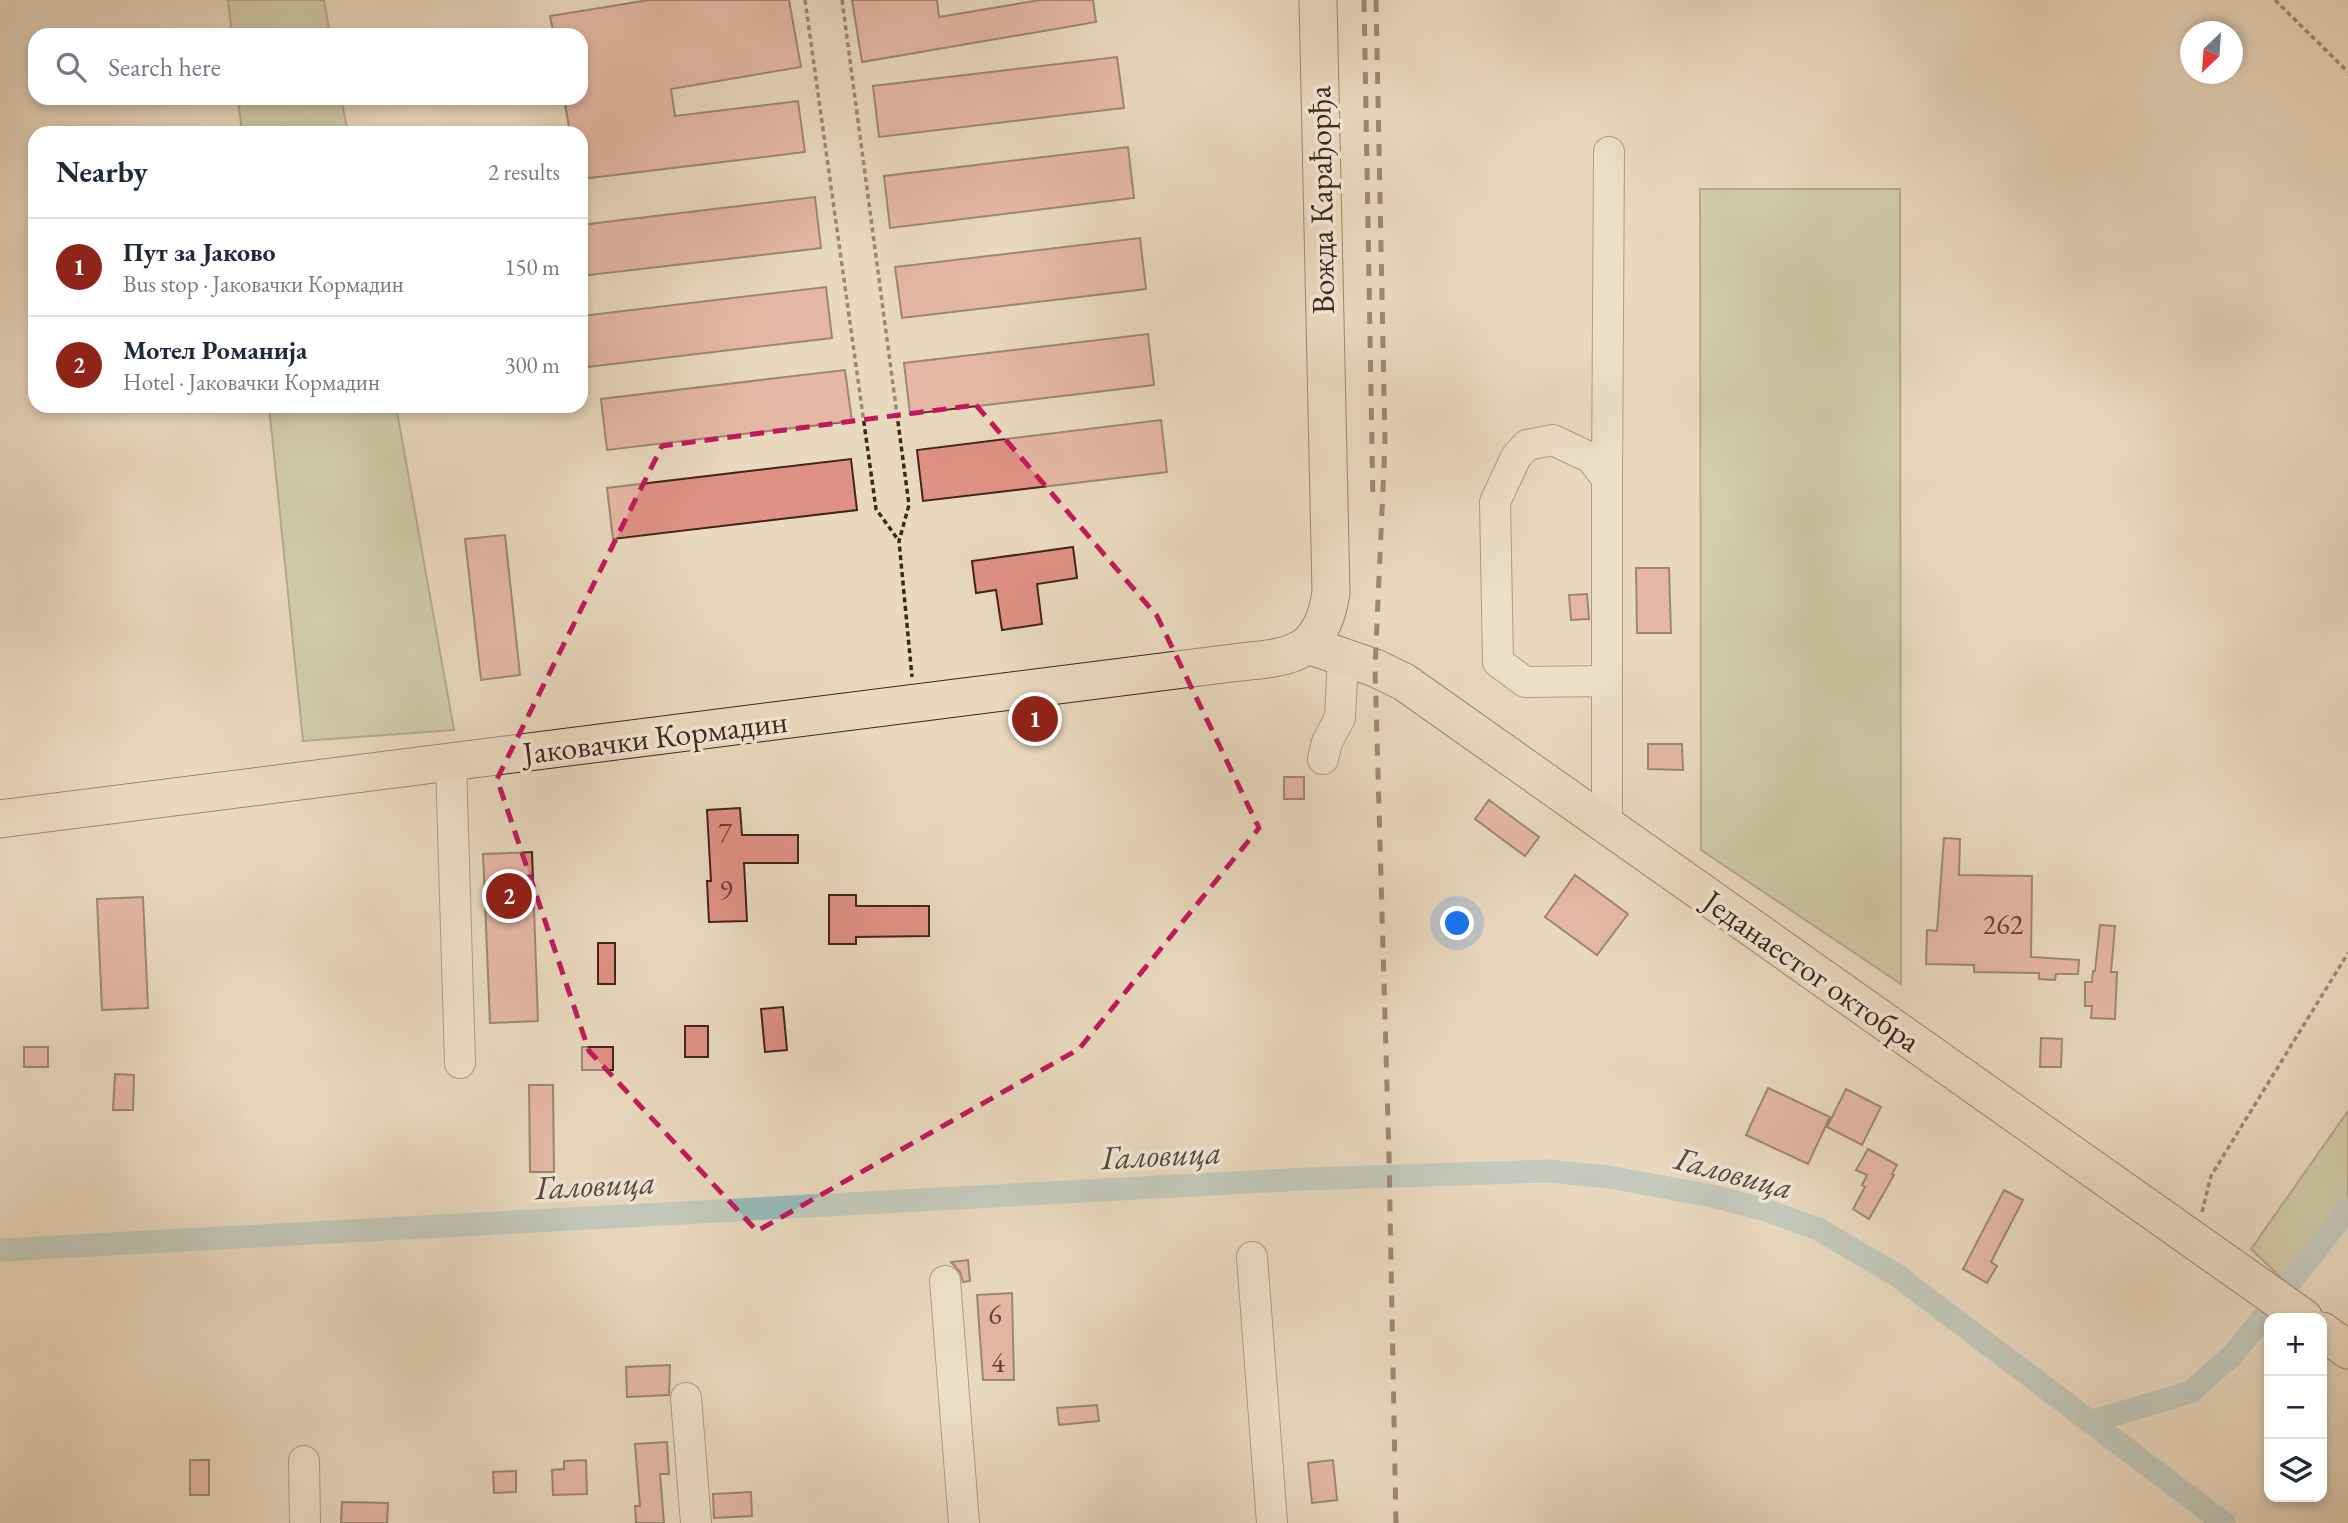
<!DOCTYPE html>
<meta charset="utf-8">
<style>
:root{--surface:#fff;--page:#f2f2f3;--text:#1f2937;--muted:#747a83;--line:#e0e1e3;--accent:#8f2418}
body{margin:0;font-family:"EB Garamond",serif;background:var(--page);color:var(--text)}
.controls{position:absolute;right:21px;bottom:21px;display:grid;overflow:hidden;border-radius:14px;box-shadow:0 4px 10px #0003}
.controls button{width:63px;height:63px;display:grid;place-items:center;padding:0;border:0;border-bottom:2px solid var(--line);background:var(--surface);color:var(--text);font:35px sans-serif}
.compass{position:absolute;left:2180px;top:21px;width:63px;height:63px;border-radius:50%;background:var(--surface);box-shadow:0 4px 10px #0003;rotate:205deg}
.you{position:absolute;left:1458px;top:924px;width:24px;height:24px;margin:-18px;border:5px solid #fff;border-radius:50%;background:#1a73e8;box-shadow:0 0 0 10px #1a73e833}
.badge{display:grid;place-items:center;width:46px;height:46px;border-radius:50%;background:var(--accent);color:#fff;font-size:23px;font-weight:700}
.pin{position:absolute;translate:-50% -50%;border:4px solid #fff;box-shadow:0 2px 7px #0006}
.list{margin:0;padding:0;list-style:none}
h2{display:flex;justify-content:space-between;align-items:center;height:91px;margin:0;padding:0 28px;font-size:30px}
h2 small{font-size:23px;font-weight:400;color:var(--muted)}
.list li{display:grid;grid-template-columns:46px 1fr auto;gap:21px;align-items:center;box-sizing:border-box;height:98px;padding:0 28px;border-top:2px solid var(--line)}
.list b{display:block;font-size:26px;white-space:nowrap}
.list p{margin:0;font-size:23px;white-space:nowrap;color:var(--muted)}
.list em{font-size:23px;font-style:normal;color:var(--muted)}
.icon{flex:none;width:38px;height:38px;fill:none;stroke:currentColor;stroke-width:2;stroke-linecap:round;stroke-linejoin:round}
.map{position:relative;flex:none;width:2348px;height:1523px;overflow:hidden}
.search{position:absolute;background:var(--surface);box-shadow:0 4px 10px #0003;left:28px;top:28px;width:560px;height:77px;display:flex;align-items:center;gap:18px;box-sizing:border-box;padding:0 24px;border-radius:21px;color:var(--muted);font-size:26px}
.panel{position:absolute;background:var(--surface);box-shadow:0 4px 10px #0003;left:28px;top:126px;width:560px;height:287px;border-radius:21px}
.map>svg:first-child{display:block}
</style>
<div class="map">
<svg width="2348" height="1523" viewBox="0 0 2348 1523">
<rect width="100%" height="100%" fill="#e9d9bf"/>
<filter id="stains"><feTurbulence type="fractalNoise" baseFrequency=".00286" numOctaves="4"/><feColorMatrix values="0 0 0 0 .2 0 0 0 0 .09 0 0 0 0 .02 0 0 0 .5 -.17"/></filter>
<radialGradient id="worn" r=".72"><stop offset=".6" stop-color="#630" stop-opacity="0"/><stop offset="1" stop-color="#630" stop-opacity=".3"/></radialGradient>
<path fill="#b5bf92" stroke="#7b7256" stroke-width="2" d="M 228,0 L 324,0 L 330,35 L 232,35 Z
M 238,98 L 341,98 L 348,133 L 242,133 Z
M 1700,189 L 1900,189 L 1901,984 L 1701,850 Z
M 269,406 L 396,406 L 454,730 L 303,741 Z
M 2348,1111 L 2348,1224 L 2294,1290 L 2251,1249 Z"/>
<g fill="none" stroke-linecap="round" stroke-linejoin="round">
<path stroke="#99b9b8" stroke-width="23" d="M 0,1250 L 1306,1179 L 1549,1171 L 1609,1177 L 1712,1196 L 1766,1210 L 1818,1229 L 1895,1274 L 2224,1523
M 2090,1422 L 2190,1392 L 2233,1355 L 2348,1209"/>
</g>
<path fill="#e09185" stroke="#412519" stroke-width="2" d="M 649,0 L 789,0 L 801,67 L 671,89 L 675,116 L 798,101 L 805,152 L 581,179 L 581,133 L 570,133 L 564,98 L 581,98 L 581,35 L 554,35 L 550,16 Z
M 852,0 L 937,0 L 939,17 L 1040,0 L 1093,0 L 1096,22 L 862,62 Z
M 1117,57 L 1124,108 L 879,137 L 873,86 Z
M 1128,147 L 1134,198 L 890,228 L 884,176 Z
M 815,197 L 821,248 L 581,276 L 581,225 Z
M 1140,238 L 1146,289 L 902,318 L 895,267 Z
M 826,287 L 832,338 L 588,367 L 581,316 Z
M 1148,334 L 1154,385 L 910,414 L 904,363 Z
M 845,370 L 852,421 L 607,450 L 601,399 Z
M 1161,420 L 1167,472 L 923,501 L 917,450 Z
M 851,459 L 857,510 L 613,539 L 607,488 Z
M 505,535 L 520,675 L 481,680 L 465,539 Z
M 1073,547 L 1077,578 L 1037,584 L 1042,624 L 1002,630 L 996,590 L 976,593 L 972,561 Z
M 1636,568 L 1669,568 L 1671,633 L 1637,633 Z
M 1587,594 L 1589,619 L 1571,620 L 1569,595 Z
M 1648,744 L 1682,744 L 1683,770 L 1648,769 Z
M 1284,777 L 1304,777 L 1304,799 L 1284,799 Z
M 1489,800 L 1539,837 L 1525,856 L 1475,819 Z
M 740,808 L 742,835 L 798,835 L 798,863 L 744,863 L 747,921 L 709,922 L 707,881 L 711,881 L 707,810 Z
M 1944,838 L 1960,839 L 1959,875 L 2032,876 L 2031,957 L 2079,960 L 2078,974 L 2056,974 L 2055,980 L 2039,979 L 2039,973 L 1974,972 L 1974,965 L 1926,964 L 1927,930 L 1937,931 Z
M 532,852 L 538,1021 L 490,1023 L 483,854 Z
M 1575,875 L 1628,914 L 1597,955 L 1545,917 Z
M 829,895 L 856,895 L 856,906 L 929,906 L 929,936 L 856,937 L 856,944 L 829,944 Z
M 143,897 L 148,1008 L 102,1010 L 97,899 Z
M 2100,925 L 2115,926 L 2111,972 L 2117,972 L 2115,1019 L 2091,1018 L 2092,1006 L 2085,1006 L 2085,982 L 2092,982 L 2093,971 L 2095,971 Z
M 598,943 L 615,943 L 615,984 L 598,984 Z
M 783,1007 L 787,1050 L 765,1052 L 761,1009 Z
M 685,1026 L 708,1026 L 708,1057 L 685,1057 Z
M 2041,1038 L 2062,1039 L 2061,1067 L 2040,1067 Z
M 24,1047 L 48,1047 L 48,1067 L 24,1067 Z
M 582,1047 L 613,1047 L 613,1070 L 582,1070 Z
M 115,1074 L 134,1075 L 133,1110 L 113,1110 Z
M 529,1085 L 553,1085 L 554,1172 L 530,1172 Z
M 1768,1088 L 1830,1117 L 1808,1164 L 1746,1135 Z
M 1846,1089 L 1881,1107 L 1862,1145 L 1827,1127 Z
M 1868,1149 L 1897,1165 L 1892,1174 L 1894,1175 L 1869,1219 L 1853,1209 L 1865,1187 L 1862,1185 L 1867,1175 L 1856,1170 Z
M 2004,1190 L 2023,1200 L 1991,1262 L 1997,1266 L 1987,1283 L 1963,1269 Z
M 968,1260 L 970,1281 L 963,1282 L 960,1272 L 951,1262 Z
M 1012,1293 L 1014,1380 L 983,1380 L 977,1295 Z
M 670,1365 L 669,1395 L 627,1397 L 626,1367 Z
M 1097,1405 L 1099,1421 L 1059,1425 L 1057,1408 Z
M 667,1442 L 669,1474 L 660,1474 L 664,1523 L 636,1523 L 635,1506 L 640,1506 L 635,1444 Z
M 190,1460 L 209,1460 L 209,1495 L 190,1495 Z
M 586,1460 L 587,1494 L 553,1495 L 552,1470 L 564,1469 L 564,1461 Z
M 1333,1460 L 1337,1500 L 1312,1503 L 1308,1463 Z
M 516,1471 L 516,1492 L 494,1493 L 493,1472 Z
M 751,1492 L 752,1516 L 714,1518 L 713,1494 Z
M 342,1502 L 388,1503 L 387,1523 L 341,1523 Z"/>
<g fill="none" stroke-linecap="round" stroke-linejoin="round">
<g stroke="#6b5242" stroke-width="32">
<path id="minor" d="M 1607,479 L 1609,152
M 1607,681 L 1525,682 L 1498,662 L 1495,502 L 1516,457 L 1527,445 L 1553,440 L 1591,458 L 1607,479 L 1607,826
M 1323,759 L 1327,742 L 1340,718 L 1343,658
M 451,763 L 460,1063
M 1252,1257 L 1272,1523
M 945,1281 L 964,1523
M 686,1398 L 696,1523
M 304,1461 L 305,1523"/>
</g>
<g stroke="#412519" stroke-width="39">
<path id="major" d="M 1308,645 L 1375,668 L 1404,682 L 2304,1318
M 0,819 L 1224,664 C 1283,656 1320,663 1331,593 L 1318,0
M 2322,1331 L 2348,1350"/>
</g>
<path stroke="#412519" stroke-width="3.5" stroke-dasharray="5 3.5" stroke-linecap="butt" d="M 805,0 L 876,509 L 899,541
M 842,0 L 909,505 L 899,541 L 912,677
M 2275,0 L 2348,72
M 2202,1212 L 2211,1176 L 2348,953"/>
<use href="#minor" stroke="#f1e6d5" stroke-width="30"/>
<use href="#major" stroke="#e9d9bf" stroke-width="37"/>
<path stroke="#412519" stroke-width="5" stroke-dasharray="12 12" stroke-linecap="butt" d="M 1364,0 L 1373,503
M 1376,0 L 1385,443 L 1375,668 L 1389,1157 L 1396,1523"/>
</g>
<path d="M0 0H2348V1523H0ZM 976,405 L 1157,616 L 1259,828 L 1079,1049 L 757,1231 L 589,1051 L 497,779 L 662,446 Z" fill="#e9d9bf" fill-opacity=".55" fill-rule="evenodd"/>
<path fill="none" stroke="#c2185b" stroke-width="5" stroke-dasharray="14 9" stroke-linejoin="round" d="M 976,405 L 1157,616 L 1259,828 L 1079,1049 L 757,1231 L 589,1051 L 497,779 L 662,446 Z"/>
<g text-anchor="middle" stroke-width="7" stroke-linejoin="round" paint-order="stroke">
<g font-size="28" fill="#694034">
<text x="725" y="842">7</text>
<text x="726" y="899">9</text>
<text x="2003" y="934">262</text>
<text x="995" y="1324">6</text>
<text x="998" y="1372">4</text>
</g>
<g font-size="32" fill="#412519" stroke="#f1e6d5">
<text transform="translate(1321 200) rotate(-91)" y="11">Вожда Карађорђа</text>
<text transform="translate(655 737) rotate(-7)" y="11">Јаковачки Кормадин</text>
<text transform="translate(1812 971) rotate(35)" y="11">Једанаестог октобра</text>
</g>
<g font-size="33" font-style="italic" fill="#574a41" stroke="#f1e6d5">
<text transform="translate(1161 1154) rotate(-3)" y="12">Галовица</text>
<text transform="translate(1734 1172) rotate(15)" y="12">Галовица</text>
<text transform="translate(595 1184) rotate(-3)" y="12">Галовица</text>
</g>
</g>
<rect width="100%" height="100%" filter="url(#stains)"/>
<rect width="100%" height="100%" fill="url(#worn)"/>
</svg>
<div class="controls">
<button>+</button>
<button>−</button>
<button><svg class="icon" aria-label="layers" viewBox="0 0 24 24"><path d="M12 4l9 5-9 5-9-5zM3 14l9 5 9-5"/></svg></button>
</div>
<svg class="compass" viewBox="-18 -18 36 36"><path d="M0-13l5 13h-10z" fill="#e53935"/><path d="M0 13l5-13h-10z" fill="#747a83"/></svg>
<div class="you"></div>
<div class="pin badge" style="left:1035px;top:719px">1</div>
<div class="pin badge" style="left:509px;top:896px">2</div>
<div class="search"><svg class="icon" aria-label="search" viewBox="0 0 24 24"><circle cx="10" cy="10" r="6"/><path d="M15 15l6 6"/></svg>Search here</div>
<section class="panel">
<h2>Nearby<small>2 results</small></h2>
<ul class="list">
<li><span class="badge">1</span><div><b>Пут за Јаково</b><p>Bus stop · Јаковачки Кормадин</p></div><em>150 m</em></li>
<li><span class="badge">2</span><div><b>Мотел Романија</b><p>Hotel · Јаковачки Кормадин</p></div><em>300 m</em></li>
</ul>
</section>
</div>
